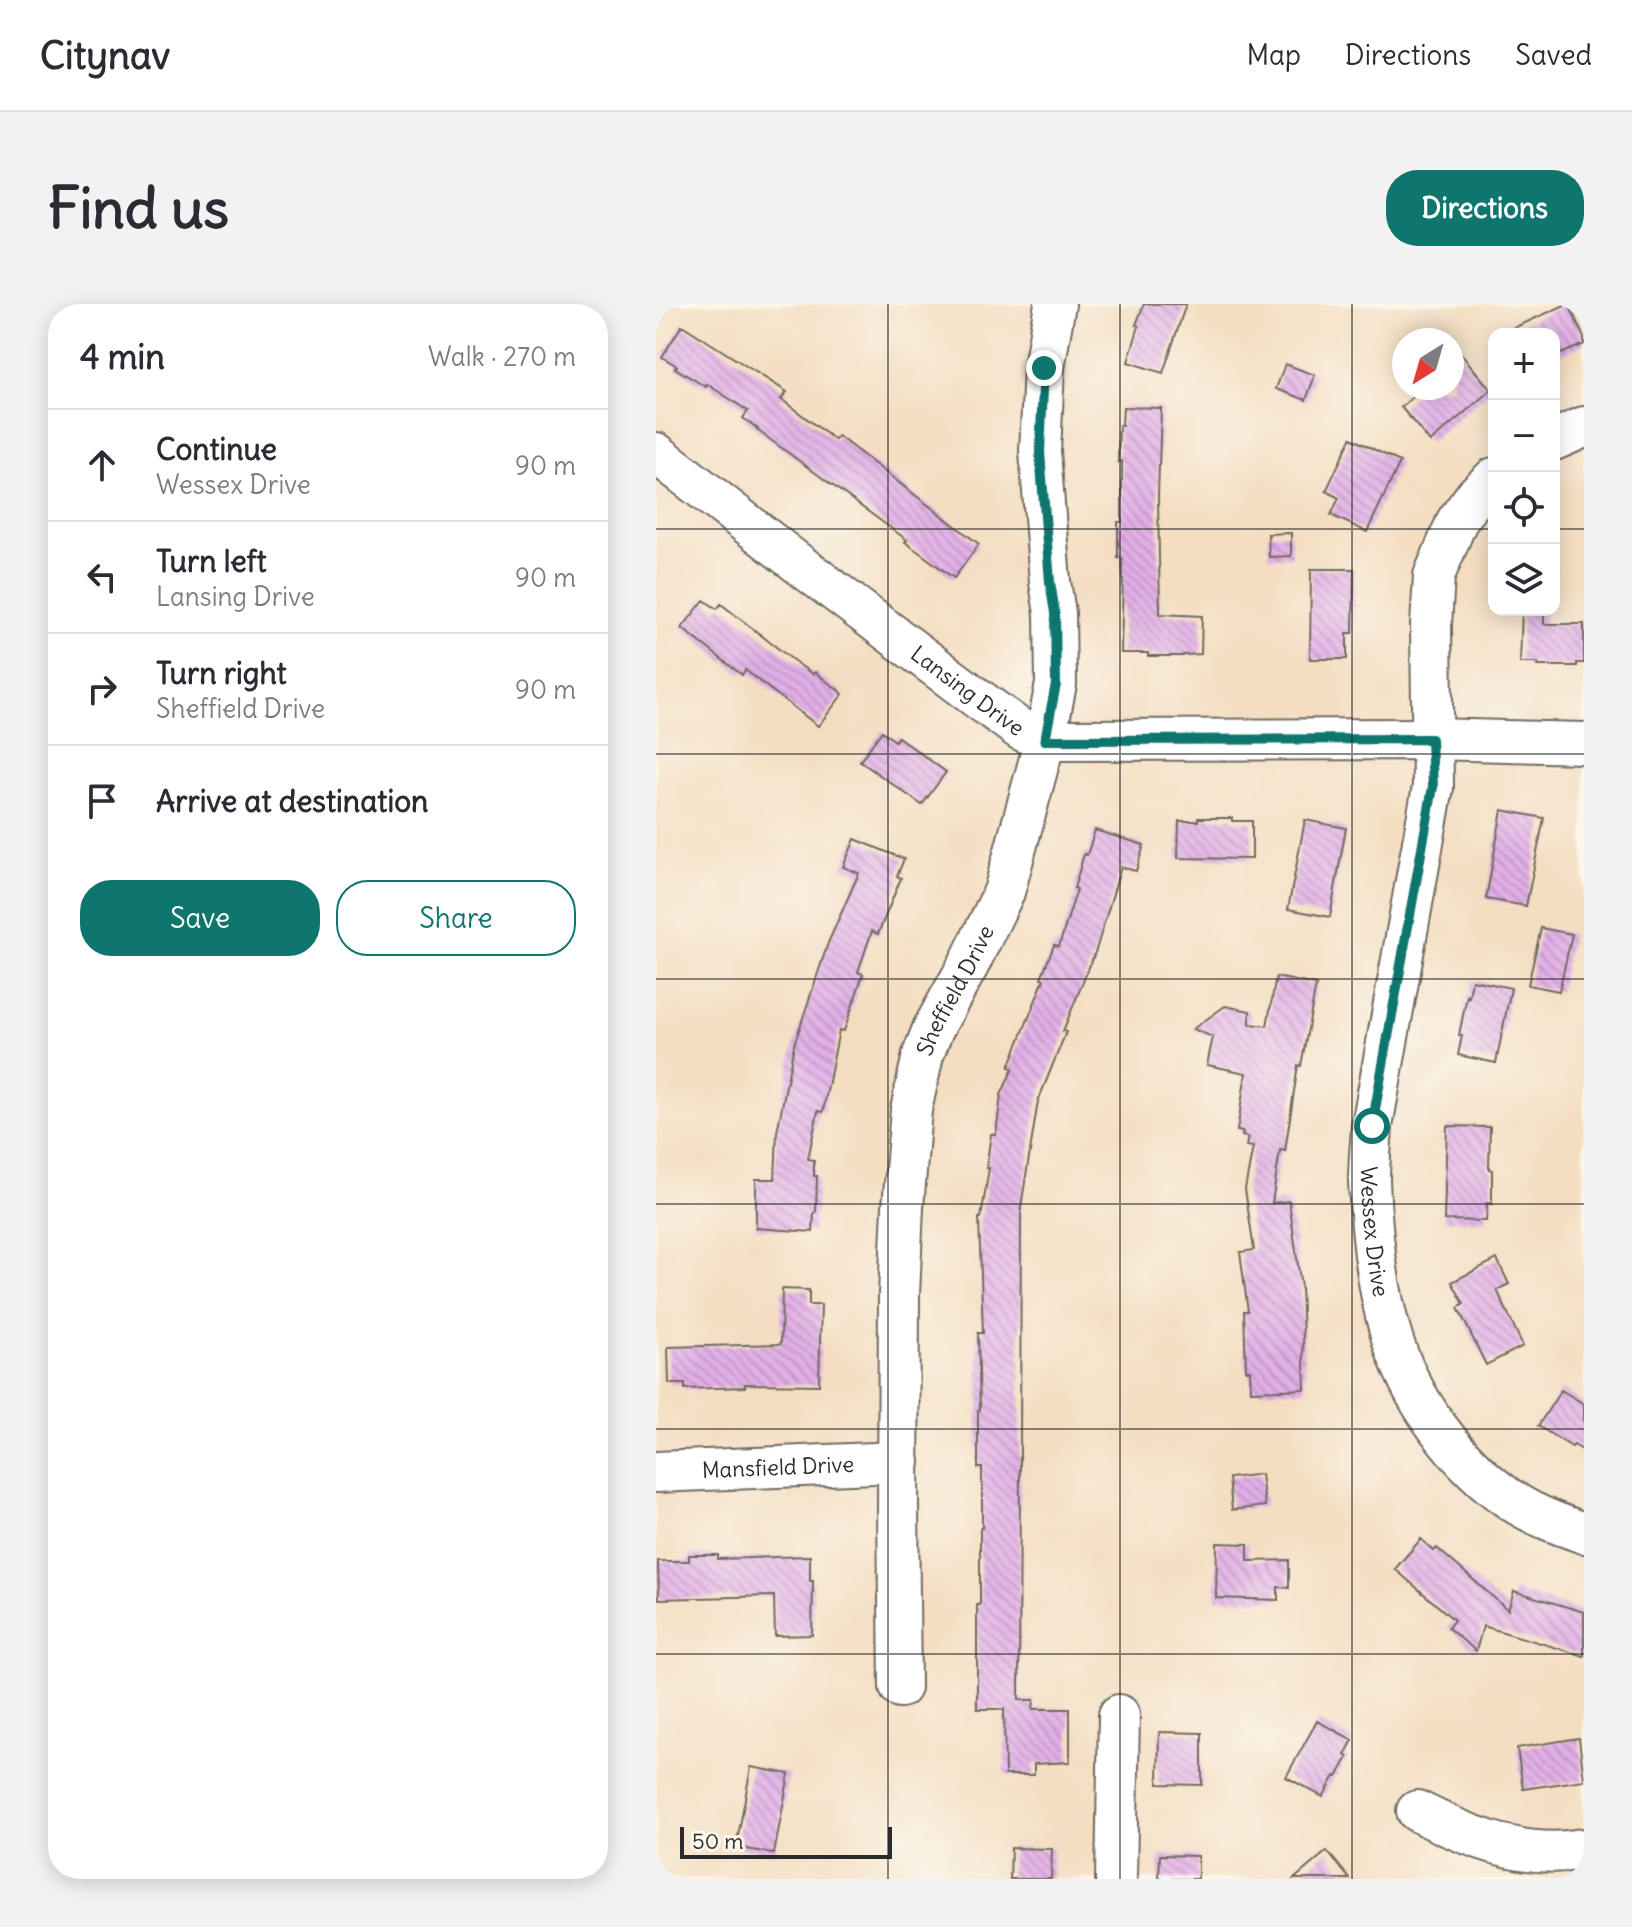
<!DOCTYPE html>
<meta charset="utf-8">
<style>
:root{--surface:#fff;--page:#f2f2f3;--text:#2b2b33;--muted:#7c7c81;--line:#e1e1e2;--accent:#0f766e}
body{margin:0;font-family:Delius,sans-serif;background:var(--page);color:var(--text)}
.controls{position:absolute;right:24px;top:24px;display:grid;overflow:hidden;border-radius:16px;box-shadow:0 4px 20px #0003}
.controls button{width:72px;height:72px;display:grid;place-items:center;padding:0;border:0;border-bottom:2px solid var(--line);background:var(--surface);color:var(--text);font:40px sans-serif}
.compass{position:absolute;left:736px;top:24px;width:72px;height:72px;border-radius:50%;background:var(--surface);box-shadow:0 4px 20px #0003;rotate:217deg}
.scale{position:absolute;left:24px;bottom:20px;width:212px;box-sizing:border-box;padding-left:8px;border:4px solid #2b2b2b;border-top:0;font-size:22px;line-height:28px;white-space:nowrap;color:#2b2b2b;-webkit-text-stroke:6px #fbf7ec;paint-order:stroke}
.stop{position:absolute;width:24px;height:24px;margin:-18px;border:6px solid #0f766e;border-radius:50%;background:#fff}
.stop.end{background:#0f766e;border-color:#fff;box-shadow:0 2px 8px #0008}
.list{margin:0;padding:0;list-style:none}
h2{display:flex;justify-content:space-between;align-items:center;height:104px;margin:0;padding:0 32px;font-size:34px}
h2 small{font-size:26px;font-weight:400;color:var(--muted)}
.list li{display:grid;grid-template-columns:52px 1fr auto;gap:24px;align-items:center;box-sizing:border-box;height:112px;padding:0 32px;border-top:2px solid var(--line)}
.list b{display:block;font-size:30px;white-space:nowrap}
.list p{margin:0;font-size:26px;white-space:nowrap;color:var(--muted)}
.list em{font-size:26px;font-style:normal;color:var(--muted)}
.actions{display:flex;gap:16px;padding:24px 32px}
.actions a{flex:1;padding:18px 0;border:2px solid var(--accent);border-radius:32px;text-align:center;font-size:28px;color:var(--accent)}
.actions .main{background:var(--accent);color:#fff}
.icon{flex:none;width:44px;height:44px;fill:none;stroke:currentColor;stroke-width:2;stroke-linecap:round;stroke-linejoin:round}
.map{position:relative;flex:none;width:928px;height:1575px;overflow:hidden;border-radius:32px}
header{display:flex;align-items:center;gap:48px;box-sizing:border-box;height:112px;padding:0 40px;background:var(--surface);border-bottom:2px solid var(--line)}
header strong{font-size:38px}
nav{display:flex;gap:44px;margin-inline-start:auto;font-size:28px}
.intro{display:flex;align-items:center;justify-content:space-between;box-sizing:border-box;height:192px;padding:0 48px}
h1{margin:0;font-size:56px}
.button{padding:20px 36px;border-radius:32px;background:var(--accent);color:#fff;font-size:28px;font-weight:700}
main{display:flex;gap:48px;padding:0 48px}
aside{flex:1;background:var(--surface);border-radius:32px;box-shadow:0 4px 20px #0003}
.map>svg:first-child{display:block}
</style>
<header>
<strong>Citynav</strong>
<nav><a>Map</a><a>Directions</a><a>Saved</a></nav>
</header>
<div class="intro"><h1>Find us</h1><a class="button">Directions</a></div>
<main>
<aside>
<h2>4 min<small>Walk · 270 m</small></h2>
<ul class="list">
<li><svg class="icon" aria-label="ahead" viewBox="0 0 24 24"><path d="M12 20V5M6 11l6-6 6 6"/></svg><div><b>Continue</b><p>Wessex Drive</p></div><em>90 m</em></li>
<li><svg class="icon" aria-label="left" viewBox="0 0 24 24"><path d="M17 20v-9H6M10 6l-5 5 5 5"/></svg><div><b>Turn left</b><p>Lansing Drive</p></div><em>90 m</em></li>
<li><svg class="icon" aria-label="right" viewBox="0 0 24 24"><path d="M7 20v-9h11M14 6l5 5-5 5"/></svg><div><b>Turn right</b><p>Sheffield Drive</p></div><em>90 m</em></li>
<li><svg class="icon" aria-label="arrive" viewBox="0 0 24 24"><path d="M6 21V4h12l-3 4 3 4H6"/></svg><div><b>Arrive at destination</b></div></li>
</ul>
<div class="actions"><a class="main">Save</a><a>Share</a></div>
</aside>
<div class="map">
<svg width="928" height="1575" viewBox="0 0 928 1575">
<defs>
<pattern id="building-back-hatch" width="6" height="6" patternUnits="userSpaceOnUse" patternTransform="scale(2)"><rect width="6" height="6" fill="#e2afe7"/><path d="M-1 5l2 2M0 0l6 6M5-1l2 2" fill="none" stroke="#b78fbb"/></pattern>
</defs>
<rect width="100%" height="100%" fill="#fbf7ec"/>
<filter id="ink" filterUnits="userSpaceOnUse"><feTurbulence type="fractalNoise" baseFrequency=".0125" numOctaves="2"/><feDisplacementMap in="SourceGraphic" scale="16" xChannelSelector="R" yChannelSelector="G"/><feConvolveMatrix kernelMatrix="1 2 1 2 8 2 1 2 1" color-interpolation-filters="sRGB"/></filter>
<filter id="wash" filterUnits="userSpaceOnUse"><feTurbulence type="fractalNoise" baseFrequency=".006" numOctaves="4" result="noise"/><feDisplacementMap in="SourceGraphic" scale="32" xChannelSelector="R" yChannelSelector="G"/><feGaussianBlur stdDeviation="1.8" result="paint"/><feColorMatrix in="noise" values="0 0 0 0 0 0 0 0 0 0 0 0 0 0 0 0 0 1.4 0 .05"/><feComposite in="paint" operator="in"/></filter>
<g filter="url(#wash)">
<rect width="100%" height="100%" fill="#f4dec2"/>
<g id="blocks">
<path fill="url(#building-back-hatch)" d="M 488,0 L 530,0 L 507,69 L 472,58 L 483,22 L 480,21 Z
M 911,0 L 913,0 L 928,34 L 928,40 L 898,53 L 898,30 L 844,30 Z
M 26,21 L 131,88 L 125,95 L 179,136 L 182,132 L 323,240 L 298,274 L 249,238 L 251,236 L 101,126 L 102,125 L 87,114 L 92,107 L 51,80 L 50,83 L 19,64 L 21,62 L 6,53 Z
M 796,39 L 835,86 L 774,138 L 745,103 L 767,84 L 796,84 Z
M 629,60 L 659,71 L 650,96 L 620,85 Z
M 467,103 L 505,104 L 502,192 L 504,310 L 546,312 L 545,350 L 527,351 L 527,352 L 492,352 L 492,349 L 465,349 L 467,273 L 466,254 L 462,254 L 462,218 L 466,218 L 466,157 L 462,158 L 463,121 L 466,121 Z
M 695,134 L 744,158 L 711,228 L 675,211 L 683,194 L 670,187 Z
M 635,229 L 635,252 L 613,253 L 612,230 Z
M 655,265 L 698,265 L 697,329 L 691,329 L 691,355 L 654,355 Z
M 48,296 L 61,305 L 65,300 L 142,360 L 157,370 L 159,368 L 187,390 L 162,422 L 89,366 L 86,371 L 26,324 Z
M 866,306 L 888,306 L 888,320 L 928,320 L 928,359 L 921,359 L 921,362 L 882,362 L 882,359 L 864,359 Z
M 226,427 L 239,437 L 242,433 L 290,468 L 266,501 L 204,457 Z
M 846,506 L 888,514 L 870,602 L 830,595 Z
M 542,514 L 576,514 L 576,517 L 596,517 L 596,555 L 522,554 L 523,517 L 542,517 Z
M 649,516 L 690,524 L 674,613 L 632,605 Z
M 439,526 L 488,541 L 480,567 L 465,563 L 440,646 L 407,727 L 410,728 L 382,797 L 365,903 L 363,1396 L 378,1396 L 377,1405 L 414,1405 L 414,1458 L 378,1460 L 378,1471 L 349,1471 L 348,1405 L 321,1405 L 321,1301 L 324,1301 L 324,1224 L 326,1224 L 326,1164 L 322,1164 L 322,1107 L 324,1106 L 322,1029 L 327,1029 L 323,914 L 325,914 L 333,864 L 330,864 L 335,830 L 340,830 L 345,791 L 357,764 L 353,763 L 388,675 L 385,674 L 398,641 L 403,642 L 421,585 L 418,584 L 428,550 L 431,551 Z
M 199,535 L 248,555 L 241,572 L 245,574 L 222,630 L 216,627 L 202,668 L 207,670 L 188,727 L 183,726 L 167,808 L 162,807 L 152,855 L 158,856 L 158,872 L 161,872 L 160,908 L 158,909 L 157,928 L 100,924 L 100,875 L 119,875 L 121,828 L 138,741 L 172,639 L 203,569 L 187,563 Z
M 885,624 L 916,630 L 903,687 L 872,681 Z
M 620,673 L 660,681 L 645,762 L 642,761 L 629,847 L 624,846 L 616,899 L 633,897 L 645,983 L 649,1085 L 595,1087 L 594,1066 L 590,1066 L 588,1007 L 592,1007 L 584,948 L 598,946 L 589,885 L 597,843 L 590,842 L 592,833 L 586,832 L 587,828 L 581,827 L 590,769 L 551,761 L 557,733 L 537,725 L 569,702 L 594,707 L 594,720 L 611,722 Z
M 816,676 L 855,684 L 840,759 L 802,751 L 806,732 L 803,731 L 811,692 L 813,693 Z
M 791,822 L 834,823 L 833,865 L 836,866 L 836,900 L 831,899 L 830,917 L 788,916 Z
M 841,955 L 853,980 L 841,986 L 867,1042 L 830,1061 L 802,1004 L 808,1000 L 796,978 Z
M 126,985 L 153,986 L 153,1001 L 165,1001 L 163,1081 L 89,1080 L 89,1083 L 29,1085 L 29,1080 L 13,1080 L 12,1043 L 125,1040 Z
M 905,1086 L 928,1100 L 928,1147 L 918,1141 L 916,1143 L 882,1122 Z
M 605,1170 L 609,1202 L 576,1206 L 573,1174 Z
M 765,1235 L 778,1247 L 781,1244 L 852,1306 L 858,1287 L 928,1308 L 928,1352 L 827,1322 L 820,1347 L 792,1324 L 798,1316 L 739,1265 Z
M 561,1239 L 592,1240 L 592,1257 L 633,1256 L 633,1284 L 622,1283 L 622,1296 L 560,1294 Z
M 33,1251 L 62,1251 L 62,1255 L 154,1252 L 154,1277 L 157,1277 L 156,1331 L 119,1332 L 118,1292 L 3,1295 L 2,1257 L 33,1257 Z
M 661,1417 L 697,1436 L 689,1451 L 692,1453 L 681,1473 L 679,1472 L 667,1493 L 630,1473 Z
M 503,1428 L 546,1429 L 546,1481 L 502,1480 Z
M 923,1434 L 928,1476 L 867,1485 L 861,1444 Z
M 95,1463 L 133,1470 L 118,1550 L 80,1543 Z
M 355,1544 L 396,1545 L 395,1575 L 354,1575 Z
M 671,1547 L 694,1575 L 638,1575 Z
M 504,1551 L 542,1552 L 542,1575 L 503,1575 Z"/>
</g>
</g>
<g filter="url(#ink)">
<use href="#blocks" fill-opacity="0" stroke="#716a60" stroke-width="2"/>
<g fill="none" stroke-linecap="round" stroke-linejoin="round">
<g stroke="#716a60" stroke-width="44">
<g id="minor">
<path d="M 898,136 L 928,123"/>
<path id="s1" d="M 0,149 L 148,264 L 325,397 L 365,426 L 389,436 L 775,435 L 928,439"/>
<path id="s2" d="M 838,174 L 820,191 L 801,217 L 778,272 L 775,321 L 777,483 L 716,822 C 715,840 713,858 713,877 C 715,924 721,981 734,1027 C 753,1095 802,1162 861,1200 C 882,1213 905,1221 928,1229"/>
<path id="s3" d="M 0,1168 L 243,1158"/>
<path id="s4" d="M 244,1383 L 242,1202 L 243,991 L 247,903 L 255,806 L 267,751 L 277,725 L 313,660 L 348,588 L 389,436 L 400,380 L 399,309 L 394,278 L 384,148 L 388,64 L 399,0"/>
<path d="M 761,1507 C 813,1533 869,1556 928,1545"/>
<path d="M 460,1575 L 463,1411"/>
</g>
</g>
<use href="#minor" stroke="#fff" stroke-width="40"/>
</g>
</g>
<g fill="none" stroke-linecap="round" stroke-linejoin="round" filter="url(#ink)">
<path stroke="#0f766e" stroke-width="10" d="M 388,64 L 384,148 L 394,278 L 399,309 L 400,380 L 389,436 L 775,435 L 777,483 L 716,822"/>
</g>
<path fill="none" stroke="#2b2b2b" stroke-width="2" stroke-opacity="0.55" d="M 232,0 L 232,1575M 464,0 L 464,1575M 696,0 L 696,1575M 0,225 L 838,225M 898,225 L 928,225M 0,450 L 928,450M 0,675 L 928,675M 0,900 L 928,900M 0,1125 L 928,1125M 0,1350 L 928,1350"/>
<g text-anchor="middle" stroke-width="7" stroke-linejoin="round" paint-order="stroke">
<g font-size="22" fill="#2b2b2b" stroke="#fbf7ec">
<text dy="8" stroke="none"><textPath href="#s1" startOffset="392">Lansing Drive</textPath></text>
<text dy="8" stroke="none"><textPath href="#s4" startOffset="706">Sheffield Drive</textPath></text>
<text dy="8" stroke="none"><textPath href="#s2" startOffset="778">Wessex Drive</textPath></text>
<text dy="8" stroke="none"><textPath href="#s3" startOffset="122">Mansfield Drive</textPath></text>
</g>
</g>
</svg>
<div class="controls">
<button>+</button>
<button>−</button>
<button><svg class="icon" aria-label="locate" viewBox="0 0 24 24"><circle cx="12" cy="12" r="6"/><path d="M12 2v4M12 18v4M2 12h4M18 12h4"/></svg></button>
<button><svg class="icon" aria-label="layers" viewBox="0 0 24 24"><path d="M12 4l9 5-9 5-9-5zM3 14l9 5 9-5"/></svg></button>
</div>
<svg class="compass" viewBox="-18 -18 36 36"><path d="M0-13l5 13h-10z" fill="#e53935"/><path d="M0 13l5-13h-10z" fill="#7c7c81"/></svg>
<div class="scale">50 m</div>
<div class="stop" style="left:716px;top:822px"></div>
<div class="stop end" style="left:388px;top:64px"></div>
</div>
</main>
